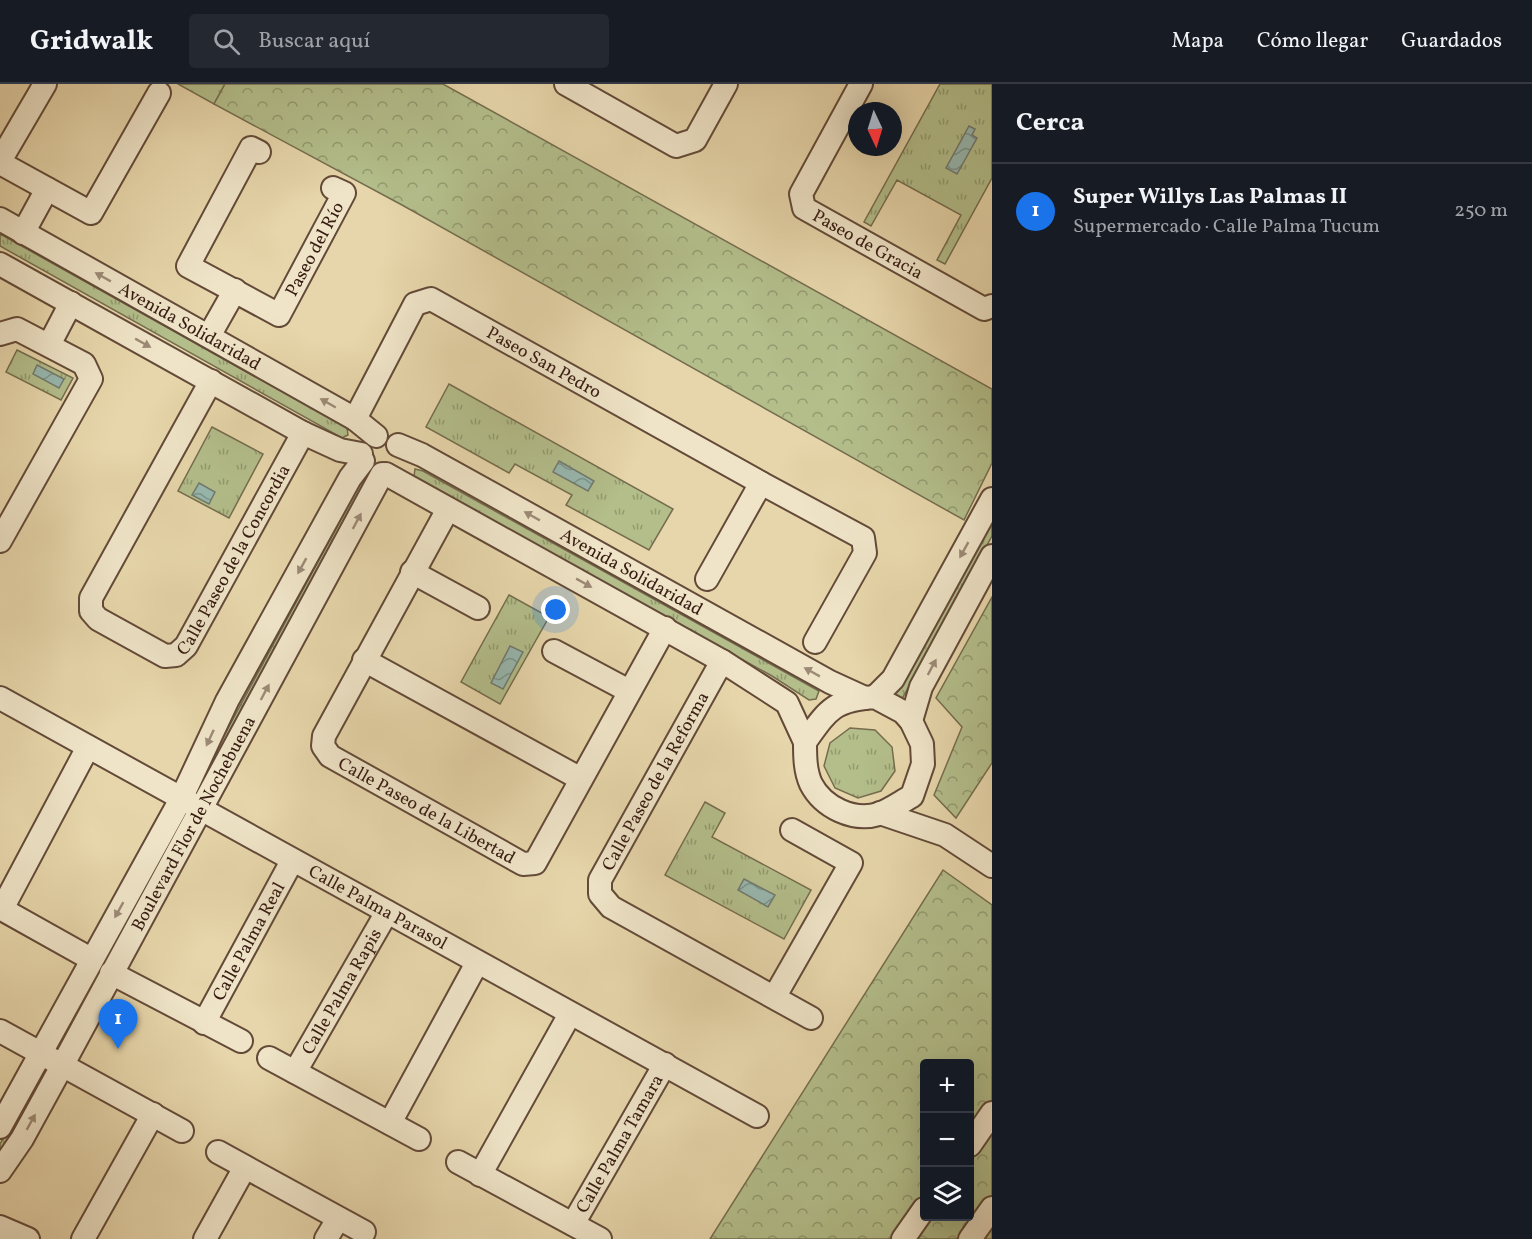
<!DOCTYPE html>
<html lang="es">
<meta charset="utf-8">
<style>
:root{--surface:#171b24;--page:#242831;--text:#f1f3f6;--muted:#9ea1a6;--line:#363941;--accent:#1a73e8}
body{margin:0;font-family:Vollkorn,serif;background:var(--page);color:var(--text)}
.controls{position:absolute;right:18px;bottom:18px;display:grid;overflow:hidden;border-radius:6px;box-shadow:0 6px 24px #0002}
.controls button{width:54px;height:54px;display:grid;place-items:center;padding:0;border:0;border-bottom:2px solid var(--line);background:var(--surface);color:var(--text);font:30px sans-serif}
.compass{position:absolute;left:848px;top:18px;width:54px;height:54px;border-radius:50%;background:var(--surface);box-shadow:0 6px 24px #0002;rotate:176deg}
.you{position:absolute;left:556px;top:526px;width:21px;height:21px;margin:-15px;border:4px solid #fff;border-radius:50%;background:#1a73e8;box-shadow:0 0 0 9px #1a73e833}
.badge{display:grid;place-items:center;width:39px;height:39px;border-radius:50%;background:var(--accent);color:#fff;font-size:20px;font-weight:700}
.pin{position:absolute;translate:-50% -50px;filter:drop-shadow(0 2px 3px #0008)}
.pin::after{content:'';position:absolute;top:32px;width:21px;height:18px;background:inherit;clip-path:polygon(0 0,100% 0,50% 100%)}
.list{margin:0;padding:0;list-style:none}
h2{display:flex;justify-content:space-between;align-items:center;height:78px;margin:0;padding:0 24px;font-size:26px}
h2 small{font-size:20px;font-weight:400;color:var(--muted)}
.list li{display:grid;grid-template-columns:39px 1fr auto;gap:18px;align-items:center;box-sizing:border-box;height:96px;padding:0 24px;border-top:2px solid var(--line)}
.list b{display:block;font-size:22px;white-space:nowrap}
.list p{margin:0;font-size:20px;white-space:nowrap;color:var(--muted)}
.list em{font-size:20px;font-style:normal;color:var(--muted)}
.icon{flex:none;width:33px;height:33px;fill:none;stroke:currentColor;stroke-width:2;stroke-linecap:round;stroke-linejoin:round}
.map{position:relative;flex:none;width:992px;height:1155px;overflow:hidden}
header{display:flex;align-items:center;gap:36px;box-sizing:border-box;height:84px;padding:0 30px;background:var(--surface);border-bottom:2px solid var(--line)}
header strong{font-size:28px}
nav{display:flex;gap:33px;margin-inline-start:auto;font-size:21px}
.search{width:420px;height:54px;background:var(--page);display:flex;align-items:center;gap:15px;box-sizing:border-box;padding:0 21px;border-radius:6px;color:var(--muted);font-size:22px}
main{display:flex}
aside{flex:1;background:var(--surface)}
.map>svg:first-child{display:block}
</style>
<header>
<strong>Gridwalk</strong>
<div class="search"><svg class="icon" aria-label="search" viewBox="0 0 24 24"><circle cx="10" cy="10" r="6"/><path d="M15 15l6 6"/></svg>Buscar aquí</div>
<nav><a>Mapa</a><a>Cómo llegar</a><a>Guardados</a></nav>
</header>
<main>
<div class="map">
<svg width="992" height="1155" viewBox="0 0 992 1155">
<defs>
<pattern id="grass-tufts" width="24" height="20" patternUnits="userSpaceOnUse" patternTransform="scale(1.5)"><rect width="24" height="20" fill="#b3be8b"/><path d="M3 7l-1-3M5 7V3M7 7l1-3M15 17l-1-3M17 17v-4M19 17l1-3" fill="none" stroke="#929a70"/></pattern>
<pattern id="forest-crowns" width="20" height="18" patternUnits="userSpaceOnUse" patternTransform="scale(1.5)"><rect width="20" height="18" fill="#b3be8b"/><path d="M2 6a3 3 0 1 1 6 0M12 15a3 3 0 1 1 6 0" fill="none" stroke="#929a70"/></pattern>
<pattern id="water-waves" width="16" height="10" patternUnits="userSpaceOnUse" patternTransform="scale(1.5)"><rect width="16" height="10" fill="#97b8af"/><path d="M0 5q4-4 8 0t8 0" fill="none" stroke="#7c958d"/></pattern>
</defs>
<rect width="100%" height="100%" fill="#e7d6ab"/>
<filter id="stains"><feTurbulence type="fractalNoise" baseFrequency=".00333" numOctaves="4"/><feColorMatrix values="0 0 0 0 .2 0 0 0 0 .09 0 0 0 0 .02 0 0 0 .5 -.17"/></filter>
<radialGradient id="worn" r=".72"><stop offset=".6" stop-color="#630" stop-opacity="0"/><stop offset="1" stop-color="#630" stop-opacity=".3"/></radialGradient>
<path fill="url(#grass-tufts)" stroke="#756d4e" stroke-width="1.5" d="M 178,0 L 225,0 L 214,20 Z
M 940,0 L 992,0 L 992,94 L 945,180 L 937,176 L 961,131 L 897,96 L 871,142 L 864,138 Z
M 0,150 L 347,344 L 348,351 L 342,354 L 0,162 Z
M 17,266 L 73,294 L 61,316 L 6,288 Z
M 449,300 L 673,425 L 649,466 L 566,421 L 572,411 L 515,380 L 509,389 L 426,343 Z
M 212,343 L 263,370 L 229,434 L 178,407 Z
M 415,385 L 423,387 L 819,607 L 816,615 L 809,616 L 772,592 L 414,392 Z
M 367,397 L 199,707 L 199,698 L 361,398 Z
M 992,429 L 992,452 L 903,613 L 899,616 L 894,614 L 894,607 Z
M 509,511 L 549,533 L 500,620 L 461,598 Z
M 850,644 L 875,646 L 892,663 L 895,687 L 881,707 L 858,714 L 835,704 L 824,682 L 830,659 Z
M 705,718 L 725,729 L 712,753 L 811,806 L 784,855 L 665,791 Z
M 183,739 L 62,961 L 56,966 L 56,958 L 176,743 Z
M 44,989 L 43,998 L 0,1075 L 0,1060 L 36,996 Z"/>
<path fill="url(#forest-crowns)" stroke="#756d4e" stroke-width="1.5" fill-rule="evenodd" d="M 225,0 L 443,0 L 992,305 L 992,379 L 964,436 L 402,121 L 214,20 Z
M 992,513 L 992,679 L 956,734 L 934,711 L 962,643 L 936,614 Z
M 943,786 L 992,821 L 992,1155 L 710,1155 ZM 924,980 L 970,980 L 970,1132 L 924,1132 Z"/>
<path fill="url(#water-waves)" stroke="#717a70" stroke-width="1.5" d="M 969,42 L 975,45 L 972,51 L 977,54 L 957,90 L 946,84 Z
M 37,281 L 64,295 L 59,304 L 33,290 Z
M 559,377 L 594,397 L 588,407 L 553,388 Z
M 199,399 L 215,408 L 209,420 L 192,411 Z
M 510,562 L 523,568 L 503,605 L 491,599 Z
M 744,795 L 775,811 L 768,823 L 738,806 Z"/>
<g fill="none" stroke-linecap="round" stroke-linejoin="round">
<g stroke="#634a38" stroke-width="26">
<g id="minor">
<path d="M 566,0 L 676,62 L 695,56 L 726,0"/>
<path id="s1" d="M 861,0 L 801,110 L 804,124 L 984,225 L 992,222"/>
<path id="s2" d="M 259,68 L 251,64 L 188,182 L 279,231 L 344,109 L 333,104"/>
<path d="M 0,77 L 45,0"/>
<path d="M 0,79 L 91,129 L 159,9"/>
<path id="s3" d="M 0,135 L 355,335 L 376,352"/>
<path d="M 23,149 L 47,105"/>
<path d="M 0,180 L 303,349 L 340,366 L 361,370"/>
<path d="M 0,250 L 17,245 L 84,280 L 91,295 L 0,457"/>
<path d="M 209,252 L 235,206"/>
<path d="M 49,261 L 71,219"/>
<path id="s4" d="M 211,297 L 91,514 L 91,527 L 98,535 L 165,572 L 176,571 L 186,562 L 303,349"/>
<path id="s5" d="M 355,335 L 415,220 L 431,215 L 761,399 L 863,454 L 865,469 L 815,558"/>
<path id="s6" d="M 398,361 L 422,371 L 830,598 L 865,614"/>
<path d="M 386,390 L 722,577 L 787,619 L 805,658"/>
<path id="s7" d="M 448,425 L 324,652 L 323,662 L 330,672 L 523,780 L 535,779 L 665,544"/>
<path d="M 412,488 L 478,524"/>
<path d="M 707,495 L 761,399"/>
<path d="M 554,567 L 629,607"/>
<path d="M 364,576 L 581,695"/>
<path d="M 722,577 L 600,796 L 600,810 L 611,823 L 811,934"/>
<path d="M 875,613 L 903,628 L 911,637 L 922,660 L 923,680 L 912,712 C 901,718 890,726 879,730 C 853,738 823,723 811,700 C 805,687 805,672 805,658 C 828,626 833,616 875,613 Z"/>
<path d="M 875,613 L 893,595 L 992,415"/>
<path id="s8" d="M 0,614 L 757,1032"/>
<path d="M 911,637 L 921,603 L 992,472"/>
<path d="M 880,729 L 945,751 L 992,782"/>
<path d="M 0,824 L 91,875"/>
<path d="M 2,825 L 88,663"/>
<path d="M 111,889 L 241,957"/>
<path d="M 775,912 L 851,779 L 792,746"/>
<path id="s9" d="M 204,939 L 292,777"/>
<path d="M 0,947 L 182,1047"/>
<path d="M 269,974 L 419,1055"/>
<path id="s10" d="M 295,988 L 387,828"/>
<path d="M 390,1039 L 477,879"/>
<path d="M 0,1043 L 181,715 L 227,617 L 350,394 L 363,377"/>
<path d="M 970,1061 L 992,1029"/>
<path d="M 218,1068 L 364,1148"/>
<path d="M 458,1078 L 600,1155"/>
<path id="s11" d="M 0,1087 L 22,1055 L 62,982 L 382,390"/>
<path d="M 480,1091 L 570,930"/>
<path id="s12" d="M 573,1140 L 665,980"/>
<path d="M 0,1143 L 28,1155"/>
<path d="M 83,1155 L 153,1030"/>
<path d="M 205,1155 L 245,1083"/>
<path d="M 326,1155 L 338,1135"/>
<path d="M 903,1155 L 924,1125"/>
<path d="M 970,1155 L 992,1124"/>
</g>
</g>
<use href="#minor" stroke="#efe4c8" stroke-width="22"/>
</g>
<defs><path id="oneway-solid" d="M-6-.8H1V-3.2L6.5 0L1 3.2V.8H-6Z" transform="scale(1.5)"/></defs>
<g fill="#9c8a76">
<use href="#oneway-solid" transform="translate(103 193) rotate(-151)"/>
<use href="#oneway-solid" transform="translate(143 259) rotate(29)"/>
<use href="#oneway-solid" transform="translate(328 319) rotate(-150)"/>
<use href="#oneway-solid" transform="translate(532 432) rotate(-151)"/>
<use href="#oneway-solid" transform="translate(357 437) rotate(-62)"/>
<use href="#oneway-solid" transform="translate(964 466) rotate(119)"/>
<use href="#oneway-solid" transform="translate(302 482) rotate(119)"/>
<use href="#oneway-solid" transform="translate(584 499) rotate(29)"/>
<use href="#oneway-solid" transform="translate(932 583) rotate(-62)"/>
<use href="#oneway-solid" transform="translate(812 588) rotate(-151)"/>
<use href="#oneway-solid" transform="translate(265 608) rotate(-62)"/>
<use href="#oneway-solid" transform="translate(210 654) rotate(115)"/>
<use href="#oneway-solid" transform="translate(119 826) rotate(119)"/>
<use href="#oneway-solid" transform="translate(31 1038) rotate(-61)"/>
</g>
<g text-anchor="middle" stroke-width="4.5" stroke-linejoin="round" paint-order="stroke">
<g font-size="18" fill="#371c12" stroke="#efe4c8">
<text dy="6" stroke="none"><textPath href="#s1" startOffset="213">Paseo de Gracia</textPath></text>
<text dy="6" stroke="none"><textPath href="#s2" startOffset="321">Paseo del Río</textPath></text>
<text dy="6" stroke="none"><textPath href="#s3" startOffset="218">Avenida Solidaridad</textPath></text>
<text dy="6" stroke="none"><textPath href="#s5" startOffset="276">Paseo San Pedro</textPath></text>
<text dy="6" stroke="none"><textPath href="#s4" startOffset="471">Calle Paseo de la Concordia</textPath></text>
<text dy="6" stroke="none"><textPath href="#s6" startOffset="266">Avenida Solidaridad</textPath></text>
<text transform="translate(655 697) rotate(-61)" y="6">Calle Paseo de la Reforma</text>
<text dy="6" stroke="none"><textPath href="#s7" startOffset="392">Calle Paseo de la Libertad</textPath></text>
<text dy="6" stroke="none"><textPath href="#s11" startOffset="398">Boulevard Flor de Nochebuena</textPath></text>
<text dy="6" stroke="none"><textPath href="#s8" startOffset="432">Calle Palma Parasol</textPath></text>
<text dy="6" stroke="none"><textPath href="#s9" startOffset="93">Calle Palma Real</textPath></text>
<text dy="6" stroke="none"><textPath href="#s10" startOffset="93">Calle Palma Rapis</textPath></text>
<text dy="6" stroke="none"><textPath href="#s12" startOffset="93">Calle Palma Tamara</textPath></text>
</g>
</g>
<rect width="100%" height="100%" filter="url(#stains)"/>
<rect width="100%" height="100%" fill="url(#worn)"/>
</svg>
<div class="controls">
<button>+</button>
<button>−</button>
<button><svg class="icon" aria-label="layers" viewBox="0 0 24 24"><path d="M12 4l9 5-9 5-9-5zM3 14l9 5 9-5"/></svg></button>
</div>
<svg class="compass" viewBox="-18 -18 36 36"><path d="M0-13l5 13h-10z" fill="#e53935"/><path d="M0 13l5-13h-10z" fill="#9ea1a6"/></svg>
<div class="you"></div>
<div class="pin badge" style="left:118px;top:965px">1</div>
</div>
<aside>
<h2>Cerca<small></small></h2>
<ul class="list">
<li><span class="badge">1</span><div><b>Super Willys Las Palmas II</b><p>Supermercado · Calle Palma Tucum</p></div><em>250 m</em></li>
</ul>
</aside>
</main>
